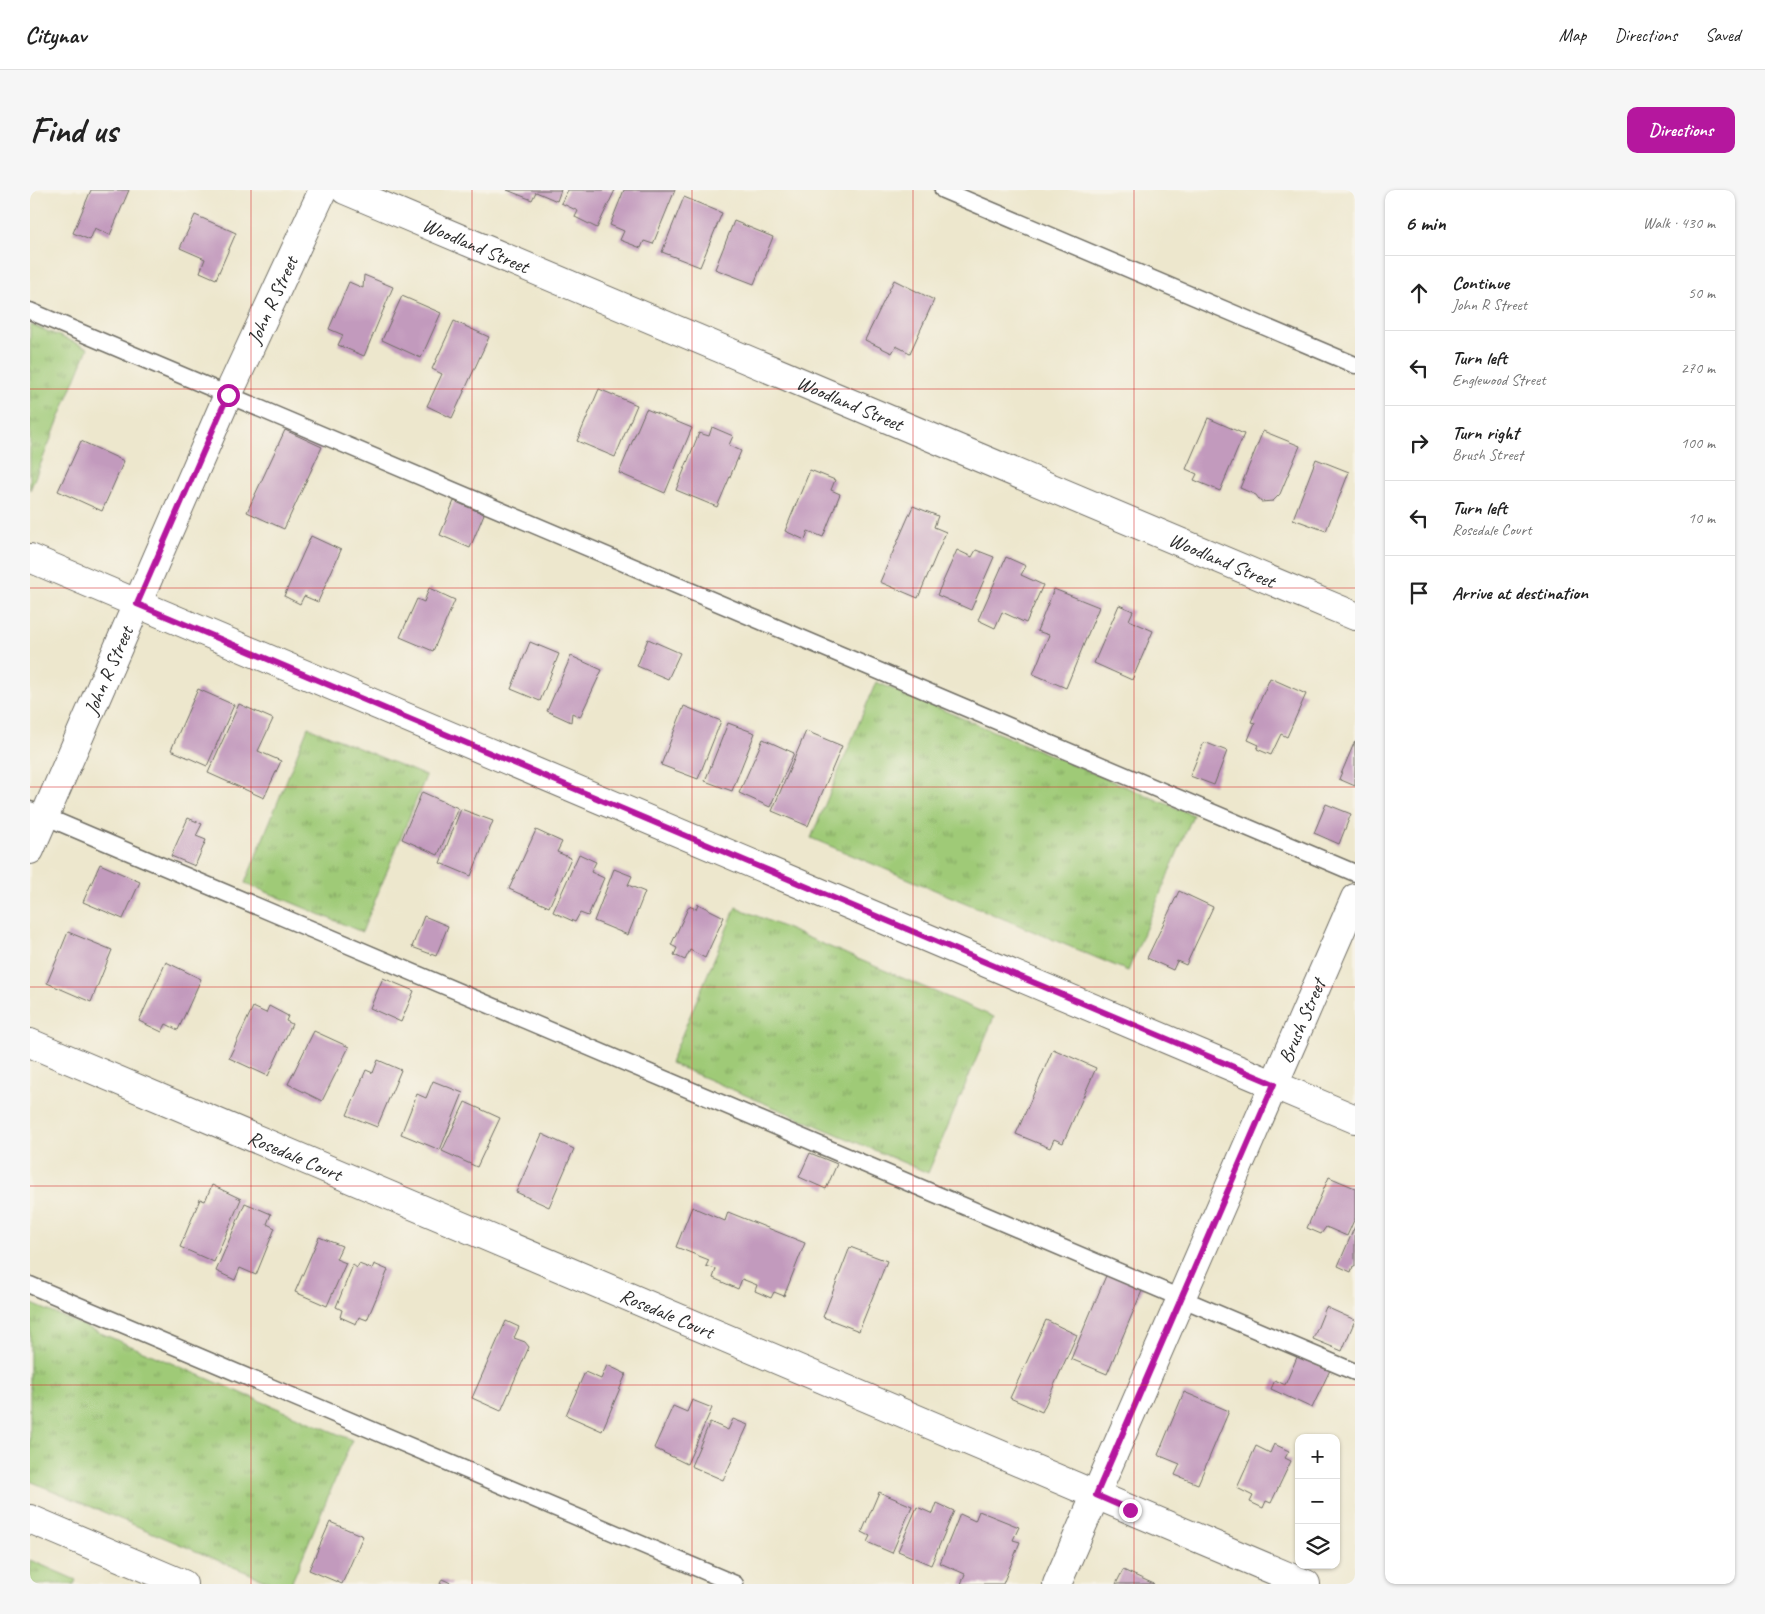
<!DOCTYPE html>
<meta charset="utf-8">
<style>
:root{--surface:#fff;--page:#f6f6f6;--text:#222;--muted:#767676;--line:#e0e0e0;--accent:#b5179e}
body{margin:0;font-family:Caveat,sans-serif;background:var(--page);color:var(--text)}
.controls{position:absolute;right:15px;bottom:15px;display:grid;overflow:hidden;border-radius:10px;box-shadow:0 1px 4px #0004}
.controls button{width:45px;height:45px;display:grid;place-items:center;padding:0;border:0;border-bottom:1px solid var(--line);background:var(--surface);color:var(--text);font:25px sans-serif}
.stop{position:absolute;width:15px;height:15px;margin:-11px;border:4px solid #b5179e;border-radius:50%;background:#fff}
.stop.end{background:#b5179e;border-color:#fff;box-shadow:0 1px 5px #0008}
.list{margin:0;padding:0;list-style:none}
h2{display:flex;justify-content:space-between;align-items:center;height:65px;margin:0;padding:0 20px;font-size:21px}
h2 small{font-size:16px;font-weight:400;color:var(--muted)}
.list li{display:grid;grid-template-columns:32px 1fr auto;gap:15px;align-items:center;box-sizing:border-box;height:75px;padding:0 20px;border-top:1px solid var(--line)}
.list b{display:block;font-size:19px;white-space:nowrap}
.list p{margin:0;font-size:16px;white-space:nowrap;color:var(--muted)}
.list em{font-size:16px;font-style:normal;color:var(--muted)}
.icon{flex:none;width:28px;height:28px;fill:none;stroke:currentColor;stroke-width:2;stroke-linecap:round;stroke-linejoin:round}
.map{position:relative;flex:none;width:1325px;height:1394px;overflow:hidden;border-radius:10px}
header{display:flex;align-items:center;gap:30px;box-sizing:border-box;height:70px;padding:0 25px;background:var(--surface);border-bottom:1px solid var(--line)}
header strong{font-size:24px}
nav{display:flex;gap:28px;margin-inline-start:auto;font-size:18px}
.intro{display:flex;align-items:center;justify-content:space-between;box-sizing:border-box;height:120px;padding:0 30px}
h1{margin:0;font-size:35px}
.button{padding:12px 22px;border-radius:10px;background:var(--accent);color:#fff;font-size:18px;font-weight:700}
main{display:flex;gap:30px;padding:0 30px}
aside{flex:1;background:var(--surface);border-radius:10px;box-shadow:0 1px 4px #0004}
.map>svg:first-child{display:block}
</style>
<header>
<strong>Citynav</strong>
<nav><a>Map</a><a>Directions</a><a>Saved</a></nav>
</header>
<div class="intro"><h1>Find us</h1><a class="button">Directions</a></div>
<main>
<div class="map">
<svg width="1325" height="1394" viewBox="0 0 1325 1394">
<defs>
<pattern id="grass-tufts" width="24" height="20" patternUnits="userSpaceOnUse" patternTransform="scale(1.25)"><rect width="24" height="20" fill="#9fca77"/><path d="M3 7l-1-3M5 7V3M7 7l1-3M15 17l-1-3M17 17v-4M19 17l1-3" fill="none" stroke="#82a462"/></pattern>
</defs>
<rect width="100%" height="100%" fill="#f7f3e8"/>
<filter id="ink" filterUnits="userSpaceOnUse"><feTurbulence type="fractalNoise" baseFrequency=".02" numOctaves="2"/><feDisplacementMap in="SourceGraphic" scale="10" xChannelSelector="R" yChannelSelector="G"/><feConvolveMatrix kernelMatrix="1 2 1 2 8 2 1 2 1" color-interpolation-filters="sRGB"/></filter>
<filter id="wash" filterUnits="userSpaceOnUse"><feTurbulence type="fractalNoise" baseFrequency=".0096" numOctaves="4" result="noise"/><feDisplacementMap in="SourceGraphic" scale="20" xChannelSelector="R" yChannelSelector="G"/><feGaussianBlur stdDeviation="1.12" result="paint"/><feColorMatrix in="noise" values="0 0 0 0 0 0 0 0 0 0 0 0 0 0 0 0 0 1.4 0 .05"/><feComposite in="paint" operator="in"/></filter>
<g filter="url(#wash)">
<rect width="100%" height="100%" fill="#ede7cd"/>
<path fill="url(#grass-tufts)" stroke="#657a51" d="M 0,134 L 58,158 L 0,300 Z
M 846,492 L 1163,625 L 1098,781 L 781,648 Z
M 278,537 L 396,586 L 332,742 L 215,693 Z
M 706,717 L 964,827 L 898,983 L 640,873 Z
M 0,1113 L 322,1250 L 261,1394 L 244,1394 L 0,1291 Z
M 0,1370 L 46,1390 L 44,1394 L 0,1394 Z"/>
<g id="blocks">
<path fill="#c29abd" d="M 61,0 L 99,0 L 80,45 L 65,38 L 60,50 L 43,43 Z
M 477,0 L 531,0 L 527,11 L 506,2 L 502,10 Z
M 538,0 L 585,0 L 567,38 L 545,27 L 548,21 L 531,13 Z
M 594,0 L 645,0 L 623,54 L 614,51 L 611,58 L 590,50 L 594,41 L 580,35 Z
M 654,7 L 692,23 L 670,77 L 632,62 Z
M 165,25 L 206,43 L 186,89 L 170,82 L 175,69 L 150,58 Z
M 704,31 L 743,47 L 724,94 L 685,79 Z
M 334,85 L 363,97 L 334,166 L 308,155 L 313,145 L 299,139 L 319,92 L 333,98 Z
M 864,90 L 904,110 L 880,163 L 866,156 L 862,163 L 835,150 Z
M 372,106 L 411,123 L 391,168 L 352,150 Z
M 424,131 L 459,147 L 422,228 L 397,216 L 412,184 L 402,179 Z
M 569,199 L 607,215 L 585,267 L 547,251 Z
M 616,219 L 662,238 L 635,303 L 589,283 Z
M 1178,228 L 1214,244 L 1190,301 L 1164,290 L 1167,284 L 1156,279 Z
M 682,237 L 703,246 L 699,255 L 711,261 L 687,317 L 646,300 L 669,243 L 679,246 Z
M 255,240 L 292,257 L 254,339 L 217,322 Z
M 1233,241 L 1270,256 L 1250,304 L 1243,311 L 1231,312 L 1226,305 L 1210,298 Z
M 51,251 L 94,271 L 72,321 L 28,301 Z
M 1286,269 L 1319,282 L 1296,341 L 1263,329 Z
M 780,280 L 805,290 L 801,300 L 810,304 L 793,347 L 778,341 L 775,350 L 755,341 Z
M 424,311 L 454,324 L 440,358 L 410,345 Z
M 883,316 L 908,326 L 904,337 L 916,342 L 888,408 L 850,392 Z
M 281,346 L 311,360 L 288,412 L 274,406 L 270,414 L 254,406 Z
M 927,360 L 942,367 L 946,360 L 964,367 L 941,420 L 907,405 Z
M 976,367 L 996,376 L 991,385 L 1013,395 L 996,433 L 972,422 L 965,438 L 948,430 Z
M 399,398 L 425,410 L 403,461 L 370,447 L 387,409 L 394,412 Z
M 1024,399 L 1069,417 L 1036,498 L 1003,484 L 1019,445 L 1007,441 Z
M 1089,415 L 1103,421 L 1099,430 L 1123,441 L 1102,490 L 1064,473 Z
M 618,449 L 650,463 L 638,489 L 607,476 Z
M 500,452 L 529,464 L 510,511 L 481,499 Z
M 541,466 L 572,480 L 550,527 L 542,523 L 541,532 L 517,521 Z
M 1240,488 L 1276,504 L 1257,547 L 1251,544 L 1241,565 L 1227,559 L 1229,555 L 1218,550 L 1225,533 L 1221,532 Z
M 168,499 L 204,515 L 177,576 L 141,560 Z
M 209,514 L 243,529 L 228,561 L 251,571 L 234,608 L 178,583 Z
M 654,516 L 691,531 L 668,589 L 631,575 Z
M 698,533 L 725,543 L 702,601 L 675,591 Z
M 776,541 L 812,556 L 778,636 L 742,621 Z
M 733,549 L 764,563 L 740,617 L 709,603 Z
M 1325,551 L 1325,596 L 1309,589 Z
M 1174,552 L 1197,561 L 1184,595 L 1160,586 Z
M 392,602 L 428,618 L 408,665 L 372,649 Z
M 1296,614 L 1321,624 L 1309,654 L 1284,643 Z
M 431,619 L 463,631 L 441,686 L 410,673 Z
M 158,628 L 172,634 L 166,646 L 176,650 L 165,676 L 141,666 Z
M 506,640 L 532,652 L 527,662 L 541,668 L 519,717 L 479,699 Z
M 549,664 L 566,672 L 561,682 L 574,688 L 558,726 L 550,723 L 545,732 L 523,722 Z
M 70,674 L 110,692 L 93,729 L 53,712 Z
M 584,679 L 602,686 L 598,695 L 615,702 L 598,745 L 564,731 Z
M 1149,701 L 1183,717 L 1156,775 L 1147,771 L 1143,780 L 1117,768 Z
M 668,714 L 694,727 L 675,768 L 660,760 L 655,770 L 644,765 L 647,758 L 641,755 L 659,716 L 666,719 Z
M 394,726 L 418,736 L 406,766 L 382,757 Z
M 38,742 L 82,760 L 61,812 L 17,793 Z
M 136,772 L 171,789 L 148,840 L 136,834 L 132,842 L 109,831 Z
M 353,788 L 384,801 L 371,832 L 340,818 Z
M 239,816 L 258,826 L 256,831 L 262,834 L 238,886 L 199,868 L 223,817 L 236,823 Z
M 284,841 L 319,857 L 292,911 L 258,894 Z
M 1023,859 L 1066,878 L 1033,953 L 1024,949 L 1020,958 L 986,944 Z
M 348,870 L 371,880 L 347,937 L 317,925 L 336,880 L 343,883 Z
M 403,891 L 433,903 L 410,960 L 371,944 L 387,904 L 396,908 Z
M 435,912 L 470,928 L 447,977 L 412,961 Z
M 512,944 L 544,959 L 519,1017 L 486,1002 Z
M 780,963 L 807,974 L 796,999 L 769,987 Z
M 1299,987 L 1325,998 L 1325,1028 L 1317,1046 L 1296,1037 L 1291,1044 L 1277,1038 Z
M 182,995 L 211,1009 L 184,1072 L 150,1057 L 170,1009 L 175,1011 Z
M 215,1013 L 241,1024 L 237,1034 L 245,1038 L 226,1085 L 210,1078 L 205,1090 L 186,1081 Z
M 662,1017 L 695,1031 L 698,1022 L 775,1053 L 754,1106 L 744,1102 L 741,1108 L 725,1101 L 727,1095 L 712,1089 L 708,1099 L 683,1088 L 686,1079 L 676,1076 L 679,1070 L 646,1057 Z
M 1325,1036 L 1325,1077 L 1323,1076 L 1321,1082 L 1308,1076 Z
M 289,1047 L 312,1056 L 306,1069 L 316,1073 L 297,1116 L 265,1102 Z
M 820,1057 L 857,1071 L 829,1141 L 793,1127 Z
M 329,1074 L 342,1079 L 344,1074 L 358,1080 L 337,1130 L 329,1127 L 326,1134 L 310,1127 L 312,1120 L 306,1117 L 323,1075 L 327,1078 Z
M 1078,1081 L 1114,1096 L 1077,1184 L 1041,1169 Z
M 1296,1117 L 1325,1130 L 1312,1161 L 1283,1149 Z
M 1016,1130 L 1047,1145 L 1012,1222 L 980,1208 Z
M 476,1131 L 489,1137 L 484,1148 L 495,1152 L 499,1157 L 471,1221 L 442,1208 Z
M 1268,1165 L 1300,1180 L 1282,1218 L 1241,1199 L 1245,1190 L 1255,1195 Z
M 577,1175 L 596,1184 L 572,1241 L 536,1225 L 555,1182 L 571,1189 Z
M 1154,1202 L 1199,1221 L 1168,1294 L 1145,1285 L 1150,1274 L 1128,1265 Z
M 662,1210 L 682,1218 L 657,1274 L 624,1258 L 643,1216 L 657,1222 Z
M 703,1229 L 718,1235 L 693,1290 L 661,1276 L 680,1232 L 698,1240 Z
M 1244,1254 L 1259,1261 L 1255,1268 L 1261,1271 L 1241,1313 L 1236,1311 L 1233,1318 L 1220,1312 L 1223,1306 L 1207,1298 L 1226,1256 L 1240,1263 Z
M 849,1302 L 882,1316 L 862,1363 L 837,1352 L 840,1346 L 832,1342 Z
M 907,1313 L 924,1321 L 901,1375 L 868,1361 L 887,1317 L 903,1324 Z
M 949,1321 L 989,1337 L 983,1350 L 990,1352 L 973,1394 L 931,1394 L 935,1384 L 910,1373 L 930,1324 L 945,1331 Z
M 300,1332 L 333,1346 L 312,1394 L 279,1380 Z
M 1093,1380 L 1124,1394 L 1086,1394 Z
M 412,1389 L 423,1394 L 410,1394 Z"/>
</g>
</g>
<g filter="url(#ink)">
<use href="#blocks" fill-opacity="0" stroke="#6f6d64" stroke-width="1"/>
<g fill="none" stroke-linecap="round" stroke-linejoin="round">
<g stroke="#6f6d64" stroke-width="19">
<path id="service" d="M 913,0 L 1325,175
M 0,121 L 1325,683
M 0,620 L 1325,1182
M 0,1095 L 705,1394"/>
</g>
<g stroke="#6f6d64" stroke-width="30">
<g id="minor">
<path id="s1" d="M 315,0 L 1325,426"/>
<path d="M 0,368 L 1325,929"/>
<path id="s2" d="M 0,853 L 1276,1394"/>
<path d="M 0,1329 L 153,1394"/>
<path id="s3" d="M 1027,1394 L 1325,708"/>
</g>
</g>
<g stroke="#6f6d64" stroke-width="30">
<g id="tertiary">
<path id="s4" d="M 0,660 L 198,205 L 293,0"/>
</g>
</g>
<use href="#service" stroke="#fff" stroke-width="16"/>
<use href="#minor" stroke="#fff" stroke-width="28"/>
<use href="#tertiary" stroke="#fff" stroke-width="28"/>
</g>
</g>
<g fill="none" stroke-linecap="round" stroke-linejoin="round" filter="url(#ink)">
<path stroke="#b5179e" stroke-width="6" d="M 198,205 L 107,414 L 1244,894 L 1066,1305 L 1100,1320"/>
</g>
<path fill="none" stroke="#d62828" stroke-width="1" stroke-opacity="0.55" d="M 221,0 L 221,1394M 442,0 L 442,1394M 662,0 L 662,1394M 883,0 L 883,1394M 1104,0 L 1104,1394M 0,199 L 1325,199M 0,398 L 1325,398M 0,597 L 1325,597M 0,797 L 1325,797M 0,996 L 1325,996M 0,1195 L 1325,1195"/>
<g text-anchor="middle" stroke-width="4" stroke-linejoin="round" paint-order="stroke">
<g font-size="20" fill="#2b2b2b" stroke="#f7f3e8">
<text dy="7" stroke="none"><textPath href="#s1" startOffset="142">Woodland Street</textPath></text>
<text dy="7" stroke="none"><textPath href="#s4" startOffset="601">John R Street</textPath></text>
<text dy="7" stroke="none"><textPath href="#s1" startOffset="548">Woodland Street</textPath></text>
<text dy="7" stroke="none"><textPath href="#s1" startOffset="952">Woodland Street</textPath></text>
<text dy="7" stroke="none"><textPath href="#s4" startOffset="196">John R Street</textPath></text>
<text dy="7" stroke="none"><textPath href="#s3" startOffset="614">Brush Street</textPath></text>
<text dy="7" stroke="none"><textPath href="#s2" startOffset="288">Rosedale Court</textPath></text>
<text dy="7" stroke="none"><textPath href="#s2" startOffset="692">Rosedale Court</textPath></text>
</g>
</g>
</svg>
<div class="controls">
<button>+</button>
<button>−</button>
<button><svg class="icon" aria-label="layers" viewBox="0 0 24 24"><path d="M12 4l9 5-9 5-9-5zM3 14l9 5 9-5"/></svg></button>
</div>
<div class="stop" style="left:198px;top:205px"></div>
<div class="stop end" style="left:1100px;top:1320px"></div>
</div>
<aside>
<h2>6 min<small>Walk · 430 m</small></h2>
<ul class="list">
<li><svg class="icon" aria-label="ahead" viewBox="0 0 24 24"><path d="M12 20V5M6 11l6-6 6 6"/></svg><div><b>Continue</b><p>John R Street</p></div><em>50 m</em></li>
<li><svg class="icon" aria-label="left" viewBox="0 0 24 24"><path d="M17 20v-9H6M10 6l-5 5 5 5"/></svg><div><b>Turn left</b><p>Englewood Street</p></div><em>270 m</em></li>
<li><svg class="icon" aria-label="right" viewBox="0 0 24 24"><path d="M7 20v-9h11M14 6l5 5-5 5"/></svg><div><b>Turn right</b><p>Brush Street</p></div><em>100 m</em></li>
<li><svg class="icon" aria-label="left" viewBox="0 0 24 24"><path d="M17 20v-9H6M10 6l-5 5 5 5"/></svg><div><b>Turn left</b><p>Rosedale Court</p></div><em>10 m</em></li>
<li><svg class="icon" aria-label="arrive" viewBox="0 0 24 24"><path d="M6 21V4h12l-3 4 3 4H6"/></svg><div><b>Arrive at destination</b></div></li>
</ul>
</aside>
</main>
